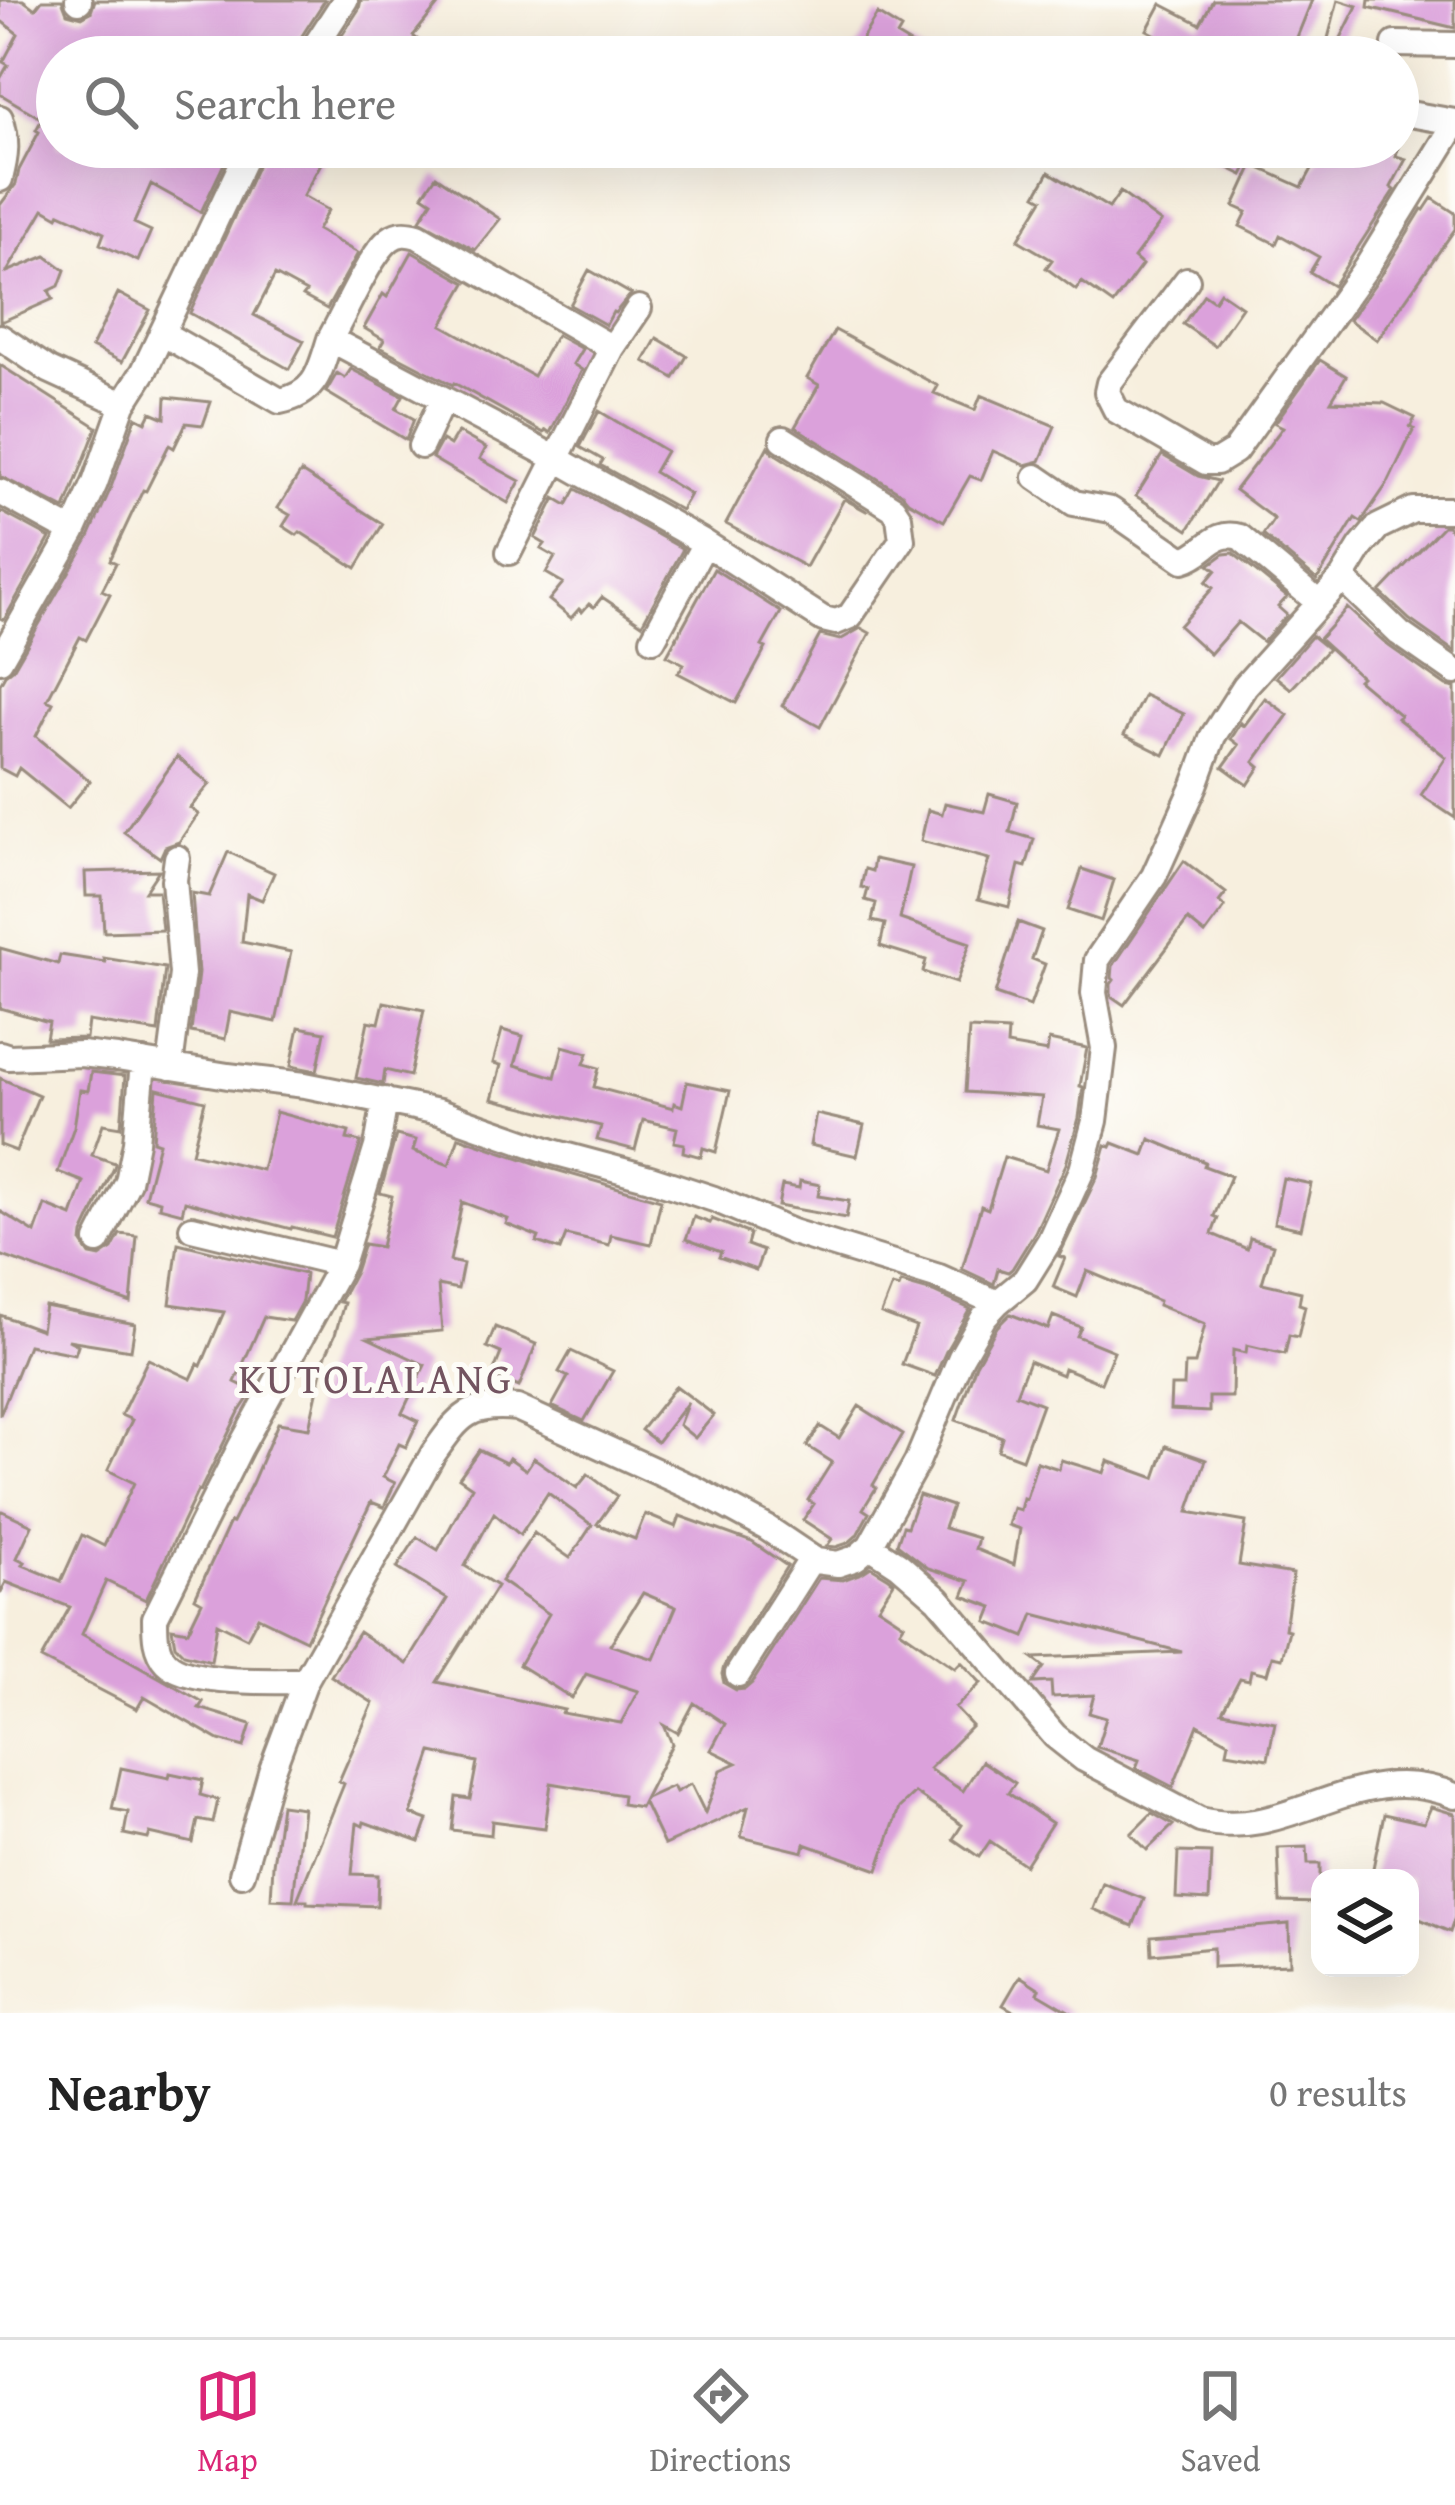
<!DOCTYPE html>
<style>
:root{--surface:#fff;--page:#f2f2f2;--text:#222;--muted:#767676;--line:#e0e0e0;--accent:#db2777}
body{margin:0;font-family:"Gentium Book Plus",serif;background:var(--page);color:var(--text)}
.controls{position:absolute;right:36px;bottom:36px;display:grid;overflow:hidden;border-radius:24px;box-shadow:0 12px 48px #0002}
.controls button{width:108px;height:108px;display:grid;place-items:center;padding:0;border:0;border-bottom:3px solid var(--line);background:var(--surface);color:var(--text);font:60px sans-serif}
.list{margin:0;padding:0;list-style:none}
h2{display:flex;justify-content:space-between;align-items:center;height:156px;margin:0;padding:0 48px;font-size:51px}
h2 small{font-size:39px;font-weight:400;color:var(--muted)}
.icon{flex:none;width:66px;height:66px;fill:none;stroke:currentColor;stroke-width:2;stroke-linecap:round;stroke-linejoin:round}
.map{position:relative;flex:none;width:1455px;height:2013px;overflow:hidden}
.search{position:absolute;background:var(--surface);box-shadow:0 12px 48px #0002;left:36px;right:36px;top:36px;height:132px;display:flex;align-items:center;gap:30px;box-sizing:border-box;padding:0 42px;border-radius:66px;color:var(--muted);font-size:45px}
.sheet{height:324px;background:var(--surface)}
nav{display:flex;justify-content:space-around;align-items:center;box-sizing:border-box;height:168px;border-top:3px solid var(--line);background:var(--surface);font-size:33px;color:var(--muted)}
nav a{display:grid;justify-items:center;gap:6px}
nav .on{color:var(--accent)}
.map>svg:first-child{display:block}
</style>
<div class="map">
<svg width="1455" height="2013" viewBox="0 0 1455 2013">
<rect width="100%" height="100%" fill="#fdfcf7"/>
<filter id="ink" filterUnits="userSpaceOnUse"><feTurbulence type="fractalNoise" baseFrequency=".00833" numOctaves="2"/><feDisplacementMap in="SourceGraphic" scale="24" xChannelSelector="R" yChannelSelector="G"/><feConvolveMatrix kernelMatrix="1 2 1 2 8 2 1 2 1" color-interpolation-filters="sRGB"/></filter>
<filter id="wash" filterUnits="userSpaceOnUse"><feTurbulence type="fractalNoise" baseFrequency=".004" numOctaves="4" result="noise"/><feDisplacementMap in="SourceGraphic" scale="48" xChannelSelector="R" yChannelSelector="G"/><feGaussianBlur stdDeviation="2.7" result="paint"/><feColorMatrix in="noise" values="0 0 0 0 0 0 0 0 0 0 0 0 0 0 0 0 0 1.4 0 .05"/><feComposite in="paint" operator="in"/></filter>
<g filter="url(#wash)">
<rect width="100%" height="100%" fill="#f7efde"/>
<g id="blocks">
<path fill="#dba1db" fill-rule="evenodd" d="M 0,0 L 23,0 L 35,9 L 42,0 L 62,0 L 67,13 L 82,17 L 91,12 L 95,0 L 325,0 L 294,48 L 292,57 L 57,57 L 57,147 L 232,147 L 201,212 L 151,184 L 134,223 L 151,231 L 138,261 L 100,244 L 104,233 L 60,213 L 58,217 L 44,209 L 7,272 L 46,256 L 65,270 L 59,286 L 49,291 L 53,299 L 3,321 L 0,321 L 0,205 L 16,184 L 19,170 L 39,132 L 36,130 L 42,119 L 0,94 L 0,79 L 8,65 L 3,62 L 18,34 L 0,20 Z
M 361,0 L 442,0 L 413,36 L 440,57 L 328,57 L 359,9 Z
M 1213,0 L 1312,0 L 1289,57 L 1183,57 L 1186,51 L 1147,30 L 1161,4 L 1200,24 Z
M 1338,0 L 1357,6 L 1332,56 L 1324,54 Z
M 1369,0 L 1455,0 L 1455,28 L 1368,7 Z
M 877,14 L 901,29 L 897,36 L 932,57 L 851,57 Z
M 266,147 L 330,147 L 303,196 L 328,210 L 317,230 L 358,253 L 327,309 L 303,296 L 306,292 L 275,275 L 254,315 L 304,341 L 289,369 L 190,313 Z
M 1185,147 L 1257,147 L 1243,175 Z
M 1324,147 L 1398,147 L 1396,156 L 1406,159 L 1391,187 L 1395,190 L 1333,286 L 1310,272 L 1319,257 L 1280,235 L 1276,244 L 1240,226 L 1247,212 L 1234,206 L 1253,165 L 1302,187 Z
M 1049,172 L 1109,208 L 1120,192 L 1161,222 L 1134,258 L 1142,265 L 1113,304 L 1082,282 L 1076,290 L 1046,268 L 1052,260 L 1018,240 L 1043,199 L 1036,195 Z
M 436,176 L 500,219 L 475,250 L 420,220 L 432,201 L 423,195 Z
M 1432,198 L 1455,213 L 1455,229 L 1377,340 L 1349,320 L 1382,274 L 1422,209 L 1424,210 Z
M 412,252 L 466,283 L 442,325 L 533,376 L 556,335 L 582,349 L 573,364 L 582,370 L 550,433 L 546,430 L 544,433 L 454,383 L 453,385 L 380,347 L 384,340 L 364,328 L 383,294 L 387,297 Z
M 589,270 L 631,294 L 615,313 L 613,312 L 606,325 L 570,305 Z
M 1220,292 L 1242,307 L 1215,346 L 1183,324 L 1204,294 L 1214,301 Z
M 118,293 L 150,310 L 122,362 L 92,347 Z
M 835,330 L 938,386 L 934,393 L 975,410 L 981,395 L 1055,426 L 1040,461 L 1025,465 L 993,451 L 981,480 L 970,476 L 944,521 L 908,501 L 902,494 L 795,427 L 819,385 L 807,378 Z
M 657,338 L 687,356 L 674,378 L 644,361 Z
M 1320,360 L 1346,376 L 1331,401 L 1384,403 L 1415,418 L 1410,427 L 1414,429 L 1389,481 L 1361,522 L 1355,518 L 1317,580 L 1263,535 L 1274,519 L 1235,490 L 1283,427 L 1275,423 Z
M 0,365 L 97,427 L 65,509 L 0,476 Z
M 351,369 L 403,396 L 396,409 L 414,419 L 406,440 L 326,392 L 337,373 L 345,378 Z
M 166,397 L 211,402 L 203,425 L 186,423 L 174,448 L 169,445 L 146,491 L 143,490 L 110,560 L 116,563 L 102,590 L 110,594 L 86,640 L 80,637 L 47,700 L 53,703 L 36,736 L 90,781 L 68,808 L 19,768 L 15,776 L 0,768 L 0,684 L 5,675 L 14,668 L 88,539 L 110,490 L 136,417 L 146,422 L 151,412 L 165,418 Z
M 599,411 L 666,451 L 654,472 L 690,494 L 681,510 L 600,465 L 603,460 L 580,447 Z
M 458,432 L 486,448 L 480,459 L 520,481 L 508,503 L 432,458 L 442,440 L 450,445 Z
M 768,446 L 774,453 L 868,512 L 844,499 L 806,567 L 726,524 Z
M 1162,455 L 1198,476 L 1218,481 L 1188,530 L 1136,496 Z
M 301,472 L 383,524 L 356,568 L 300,532 L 297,535 L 283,526 L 290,515 L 278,508 Z
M 576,489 L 683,549 L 642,624 L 602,597 L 594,607 L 589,604 L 582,612 L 579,609 L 571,618 L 549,600 L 563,583 L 546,573 L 555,557 L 541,549 L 545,544 L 535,538 L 555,498 L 567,505 Z
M 0,511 L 50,538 L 4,620 L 0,618 Z
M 1443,526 L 1447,526 L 1455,534 L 1455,652 L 1410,620 L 1380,592 Z
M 1233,553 L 1287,597 L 1278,607 L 1287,615 L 1263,642 L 1238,622 L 1210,654 L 1179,626 L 1213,588 L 1206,582 L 1216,570 L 1209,565 L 1224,554 Z
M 714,569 L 781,612 L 762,646 L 766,648 L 736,703 L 678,673 L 684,664 L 667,655 Z
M 1347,608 L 1389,646 L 1446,686 L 1455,688 L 1455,818 L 1421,795 L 1446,757 L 1397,718 L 1400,715 L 1358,680 L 1361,677 L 1319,639 Z
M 861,628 L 870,633 L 820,727 L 782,706 L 820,635 L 840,640 Z
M 1312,636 L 1328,649 L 1291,689 L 1276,677 Z
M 1144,695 L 1184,714 L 1164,755 L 1124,735 Z
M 1265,698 L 1288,715 L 1254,762 L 1260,767 L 1248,785 L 1223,767 L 1239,745 L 1231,739 L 1241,723 L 1244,726 Z
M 177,757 L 210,784 L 190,808 L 198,814 L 179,842 L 165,847 L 160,858 L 124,832 Z
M 989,794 L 1017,802 L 1010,832 L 1034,839 L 1026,867 L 1019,865 L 1009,907 L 978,899 L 989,859 L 921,841 L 928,810 L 942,814 L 945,803 L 984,812 Z
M 228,852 L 274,873 L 262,900 L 247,894 L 242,942 L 291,952 L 276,1022 L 230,1012 L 225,1039 L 191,1032 L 198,973 L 192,893 L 209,896 Z
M 874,859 L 911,867 L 900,919 L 970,943 L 956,983 L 923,972 L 926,960 L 880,946 L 885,924 L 872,921 L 876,903 L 865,900 L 868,889 L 861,887 L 865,869 L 872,871 Z
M 1184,861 L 1226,893 L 1219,902 L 1225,907 L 1205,934 L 1188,920 L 1124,1005 L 1111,996 L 1111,984 L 1114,980 L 1112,978 L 1113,966 Z
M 1082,869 L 1114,880 L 1101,921 L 1068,910 Z
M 159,870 L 145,891 L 158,891 L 162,930 L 104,932 L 102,896 L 86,896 L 85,872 Z
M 1018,922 L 1042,931 L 1032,959 L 1045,964 L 1030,1006 L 995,994 Z
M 0,948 L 58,964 L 60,955 L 105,962 L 104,958 L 165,968 L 158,1032 L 88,1021 L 86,1038 L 46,1039 L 49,1022 L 0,1008 Z
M 384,1002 L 424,1010 L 410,1076 L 385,1070 L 383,1084 L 356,1078 L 368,1021 L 379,1023 Z
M 299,1027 L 325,1032 L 317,1071 L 291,1066 Z
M 969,1029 L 1008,1031 L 1007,1045 L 1047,1052 L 1049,1040 L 1087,1048 L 1080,1086 L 1083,1087 L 1079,1118 L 1066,1164 L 1035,1232 L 1012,1269 L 1008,1272 L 998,1269 L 994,1284 L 962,1269 L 981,1206 L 988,1209 L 1004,1157 L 1046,1170 L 1059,1129 L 1037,1125 L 1042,1097 L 965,1092 Z
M 502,1030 L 523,1036 L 515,1065 L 555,1077 L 563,1046 L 588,1053 L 584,1064 L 599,1068 L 594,1087 L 673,1108 L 674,1103 L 682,1106 L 687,1082 L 730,1091 L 716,1152 L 703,1148 L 701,1157 L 683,1152 L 684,1144 L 674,1142 L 677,1128 L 643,1120 L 635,1150 L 597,1140 L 601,1126 L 492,1099 L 501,1065 L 493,1063 Z
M 91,1072 L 125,1076 L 121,1127 L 103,1124 L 92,1155 L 115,1163 L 114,1168 L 83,1234 L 82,1243 L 90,1255 L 100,1257 L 112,1249 L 120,1234 L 137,1236 L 131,1303 L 0,1255 L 0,1211 L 35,1233 L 45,1205 L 72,1216 L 84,1182 L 58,1172 L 74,1127 L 80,1090 L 88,1091 Z
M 0,1078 L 39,1095 L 16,1151 L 0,1145 Z
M 157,1089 L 205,1101 L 192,1153 L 262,1170 L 276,1112 L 349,1132 L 347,1139 L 361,1142 L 332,1237 L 292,1227 L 291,1229 L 185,1201 L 182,1213 L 159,1207 L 160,1201 L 145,1197 L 159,1143 L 153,1141 Z
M 816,1114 L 864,1125 L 857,1156 L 810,1145 Z
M 396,1135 L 416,1140 L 413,1151 L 449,1165 L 459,1137 L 549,1168 L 661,1200 L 651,1244 L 611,1235 L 609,1245 L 566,1235 L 560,1250 L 537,1242 L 539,1237 L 506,1224 L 508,1219 L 462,1202 L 450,1261 L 463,1264 L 458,1289 L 438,1285 L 442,1331 L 368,1338 L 425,1365 L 402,1413 L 418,1421 L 406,1447 L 399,1444 L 383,1477 L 395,1483 L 384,1507 L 371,1502 L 306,1640 L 258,1617 L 247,1638 L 217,1623 L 211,1661 L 184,1654 L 175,1645 L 172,1628 L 188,1631 L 202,1602 L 195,1598 L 230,1522 L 232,1523 L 252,1483 L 278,1423 L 309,1428 L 325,1357 L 335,1335 L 344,1303 L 339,1302 L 355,1272 L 364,1244 L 381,1247 L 392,1196 L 380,1193 Z
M 1150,1139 L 1205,1162 L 1204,1166 L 1231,1176 L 1214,1216 L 1218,1218 L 1212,1234 L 1247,1249 L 1250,1238 L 1273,1245 L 1262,1283 L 1301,1292 L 1299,1304 L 1305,1306 L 1298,1337 L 1289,1335 L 1285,1354 L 1247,1345 L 1246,1353 L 1233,1350 L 1232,1397 L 1209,1397 L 1209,1412 L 1170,1410 L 1171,1386 L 1184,1386 L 1185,1364 L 1195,1364 L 1205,1324 L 1158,1305 L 1159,1301 L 1087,1271 L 1077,1297 L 1053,1287 L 1065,1258 L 1059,1256 L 1097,1177 L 1106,1145 L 1111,1147 L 1113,1143 L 1144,1155 Z
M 1283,1178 L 1311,1184 L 1301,1229 L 1274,1223 Z
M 800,1181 L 820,1185 L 818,1196 L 849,1201 L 846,1218 L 778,1206 L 782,1185 L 799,1188 Z
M 694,1217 L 710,1223 L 712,1219 L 750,1234 L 747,1245 L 763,1251 L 756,1270 L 719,1257 L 721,1252 L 686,1239 Z
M 178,1243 L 305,1274 L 302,1301 L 291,1321 L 264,1317 L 235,1382 L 253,1391 L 239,1412 L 200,1491 L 198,1490 L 146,1600 L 106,1581 L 82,1634 L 203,1702 L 199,1708 L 251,1724 L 244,1747 L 219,1740 L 144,1697 L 137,1709 L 41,1659 L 70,1607 L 6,1582 L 0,1594 L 0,1510 L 32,1525 L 17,1558 L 25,1562 L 23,1565 L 61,1581 L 82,1535 L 104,1546 L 134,1483 L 108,1470 L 132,1420 L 121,1415 L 148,1359 L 191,1379 L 198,1364 L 201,1366 L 224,1312 L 170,1304 Z
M 901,1283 L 933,1292 L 970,1309 L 947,1349 L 935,1376 L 902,1364 L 916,1327 L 881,1314 L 892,1286 L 899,1288 Z
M 45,1306 L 135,1324 L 131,1350 L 68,1340 L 78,1345 L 75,1354 L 28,1345 L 0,1415 L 0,1315 L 41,1330 Z
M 1010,1314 L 1048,1329 L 1053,1316 L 1081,1327 L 1077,1336 L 1114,1351 L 1101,1383 L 1064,1368 L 1062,1375 L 1029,1361 L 1016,1394 L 1042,1404 L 1022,1459 L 998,1450 L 1002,1437 L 956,1420 L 976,1364 L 997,1327 Z
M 495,1327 L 536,1344 L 519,1387 L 492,1376 L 501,1353 L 487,1347 Z
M 571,1351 L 613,1371 L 584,1421 L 552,1406 L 568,1377 L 559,1372 Z
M 676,1386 L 714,1415 L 695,1438 L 679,1425 L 688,1402 L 657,1442 L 641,1430 Z
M 859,1406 L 903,1434 L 873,1485 L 876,1488 L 863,1509 L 869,1513 L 857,1535 L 848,1543 L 836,1547 L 827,1546 L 832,1539 L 803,1520 L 814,1504 L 808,1500 L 832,1462 L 807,1446 L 820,1426 L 839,1438 Z
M 1166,1446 L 1206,1460 L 1188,1512 L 1246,1522 L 1239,1565 L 1293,1574 L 1285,1629 L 1289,1630 L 1282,1658 L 1272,1656 L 1267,1674 L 1251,1670 L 1249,1680 L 1240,1678 L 1222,1712 L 1275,1722 L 1268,1759 L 1227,1752 L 1229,1742 L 1198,1725 L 1173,1787 L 1136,1768 L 1139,1760 L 1097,1747 L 1106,1718 L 1089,1713 L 1094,1695 L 1052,1697 L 1051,1682 L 1033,1683 L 1044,1667 L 1032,1658 L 1182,1652 L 1034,1614 L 1025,1637 L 987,1622 L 993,1607 L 963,1596 L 969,1581 L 928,1568 L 897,1544 L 903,1526 L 907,1527 L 919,1495 L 952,1506 L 944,1528 L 978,1538 L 975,1549 L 1014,1565 L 1020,1529 L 1008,1525 L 1013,1508 L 1020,1510 L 1023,1498 L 1026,1499 L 1037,1462 L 1059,1469 L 1061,1460 L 1104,1473 L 1108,1461 L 1155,1478 Z
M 479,1450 L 506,1463 L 509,1458 L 526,1470 L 534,1458 L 577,1488 L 588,1474 L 617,1496 L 597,1524 L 635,1539 L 645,1514 L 676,1527 L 680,1516 L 752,1542 L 787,1566 L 724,1666 L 722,1674 L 724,1683 L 736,1690 L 745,1689 L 752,1683 L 819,1578 L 843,1580 L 862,1573 L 871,1567 L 889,1578 L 894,1582 L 878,1607 L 904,1624 L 900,1630 L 955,1668 L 961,1662 L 981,1683 L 955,1708 L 972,1726 L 929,1769 L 963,1791 L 982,1761 L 1015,1783 L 1008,1793 L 1052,1823 L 1025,1865 L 990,1841 L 979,1857 L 953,1839 L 962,1825 L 915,1793 L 899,1808 L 878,1870 L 805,1844 L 803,1852 L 741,1837 L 748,1807 L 664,1845 L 643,1801 L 640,1807 L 622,1804 L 623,1795 L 551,1783 L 545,1828 L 492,1821 L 491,1835 L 452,1830 L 456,1797 L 470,1799 L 477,1762 L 432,1752 L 411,1814 L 428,1820 L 420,1842 L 364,1822 L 363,1826 L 357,1823 L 352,1874 L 378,1875 L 377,1906 L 307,1903 L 307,1900 L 297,1900 L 344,1784 L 339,1781 L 373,1703 L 331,1676 L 359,1632 L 407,1664 L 447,1599 L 397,1568 L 417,1537 L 438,1550 L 472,1487 L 459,1478 ZM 548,1493 L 592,1525 L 570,1558 L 534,1533 L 501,1581 L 549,1614 L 519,1665 L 572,1698 L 586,1674 L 638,1691 L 621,1723 L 562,1713 L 564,1710 L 437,1682 L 497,1586 L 465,1566 L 494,1513 L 520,1535 ZM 643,1593 L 676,1607 L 654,1659 L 610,1645 ZM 694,1703 L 725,1724 L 711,1750 L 737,1763 L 721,1770 L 705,1813 L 691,1784 L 676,1792 L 673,1786 L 644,1799 L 672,1744 L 664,1725 L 678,1733 Z
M 121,1768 L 169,1778 L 170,1773 L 203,1780 L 200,1795 L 218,1800 L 213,1823 L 198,1820 L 193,1843 L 150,1833 L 148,1839 L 124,1834 L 128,1812 L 112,1809 Z
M 281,1805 L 303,1808 L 293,1900 L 271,1899 L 273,1865 Z
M 1431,1807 L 1455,1814 L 1455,1917 L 1450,1932 L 1410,1915 L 1410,1878 L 1371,1878 L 1384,1814 L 1424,1823 Z
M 1152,1813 L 1173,1825 L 1147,1850 L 1131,1834 Z
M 1307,1847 L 1308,1864 L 1320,1864 L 1320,1903 L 1280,1902 L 1278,1848 Z
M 1178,1852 L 1211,1853 L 1209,1900 L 1176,1898 Z
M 1103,1883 L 1144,1899 L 1133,1926 L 1093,1909 Z
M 1289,1924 L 1290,1964 L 1213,1967 L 1213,1948 L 1152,1954 L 1151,1936 Z
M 1020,1976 L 1040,1989 L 1038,1993 L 1072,2013 L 1017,2013 L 1003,2005 Z"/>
</g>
</g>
<g filter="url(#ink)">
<use href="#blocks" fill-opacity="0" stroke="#998c7e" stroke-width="3"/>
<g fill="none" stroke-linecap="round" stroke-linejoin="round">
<g stroke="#998c7e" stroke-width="30">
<path id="minor" d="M 78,0 L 79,1
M 1395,44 L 1455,45
M 308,57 L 345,0
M 1398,112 L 1455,122
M 0,118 C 8,141 6,156 0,179
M 1187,280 L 1109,383 L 1107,392 L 1116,410 L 1206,462 L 1217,462 L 1235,451 L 1368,265 L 1455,124
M 162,333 L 280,401 C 317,394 320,370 330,339 L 555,458 L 705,543 L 823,619 L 836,622 L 850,616 L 902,540 L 899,517 L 893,508 L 783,439
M 0,337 L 49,370 L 123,404
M 330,339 C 344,315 370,254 390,239 C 399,232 408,233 418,236 L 612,348
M 421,446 L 443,399
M 1036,477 L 1074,503 L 1111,510 L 1183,560 C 1206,554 1213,529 1240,537 L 1318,602
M 0,492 L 73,532
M 509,552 L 612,348 L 639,308
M 1342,578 L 1399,633 L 1455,672
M 653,639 L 705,543
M 0,660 L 73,532 L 95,483 L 123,404 L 144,371 L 250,147
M 0,1054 L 9,1057 L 81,1054 L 117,1058 L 228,1076 L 305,1085 L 439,1112 L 553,1152 L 650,1178 L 714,1199 L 792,1232 L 939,1277 L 997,1303 L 1025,1280 L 1050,1240 L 1082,1170 L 1095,1121 L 1104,1048 L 1094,993 L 1097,960 L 1154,876 L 1195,785 L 1213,736 L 1245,686 L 1342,578 L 1361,547 L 1378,527 L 1413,510 L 1455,510
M 170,1067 L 182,974 L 174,880 L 177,858
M 192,1228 L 341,1264
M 98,1241 L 128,1182 L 136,1142 L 143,1062
M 870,1546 L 899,1565 L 938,1599 L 1055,1736 L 1084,1759 L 1200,1820 C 1290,1843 1357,1755 1455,1796
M 738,1674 L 812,1558
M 305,1681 C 273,1681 188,1685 166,1662 C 155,1650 155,1634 155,1618 L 240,1448 L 341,1264 L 377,1147 L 385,1100
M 242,1874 L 271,1772 L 305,1681 L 433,1454 C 460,1416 468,1403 517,1408 L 697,1490 L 767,1528 L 816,1561 L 838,1564 L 856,1558 L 870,1546 L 917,1462 L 961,1357 L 984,1317 L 997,1303"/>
</g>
<use href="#minor" stroke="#fff" stroke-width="24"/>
</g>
</g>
<g text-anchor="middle" stroke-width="10" stroke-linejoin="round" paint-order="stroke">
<g font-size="42" letter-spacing="3" fill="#735460" stroke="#fdfcf7">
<text x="376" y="1393">KUTOLALANG</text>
</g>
</g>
</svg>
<div class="controls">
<button><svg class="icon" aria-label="layers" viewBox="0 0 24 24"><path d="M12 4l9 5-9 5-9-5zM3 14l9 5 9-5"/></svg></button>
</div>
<div class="search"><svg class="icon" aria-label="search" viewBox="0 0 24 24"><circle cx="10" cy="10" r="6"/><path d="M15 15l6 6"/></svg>Search here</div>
</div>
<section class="sheet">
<h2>Nearby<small>0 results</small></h2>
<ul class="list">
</ul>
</section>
<nav>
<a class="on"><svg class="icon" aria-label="map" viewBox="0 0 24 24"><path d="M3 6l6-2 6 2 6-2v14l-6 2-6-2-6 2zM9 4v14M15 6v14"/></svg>Map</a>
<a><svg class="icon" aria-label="directions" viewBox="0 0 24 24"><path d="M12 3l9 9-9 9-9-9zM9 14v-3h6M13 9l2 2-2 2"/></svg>Directions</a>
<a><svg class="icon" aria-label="saved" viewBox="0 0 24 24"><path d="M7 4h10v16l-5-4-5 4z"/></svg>Saved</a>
</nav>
